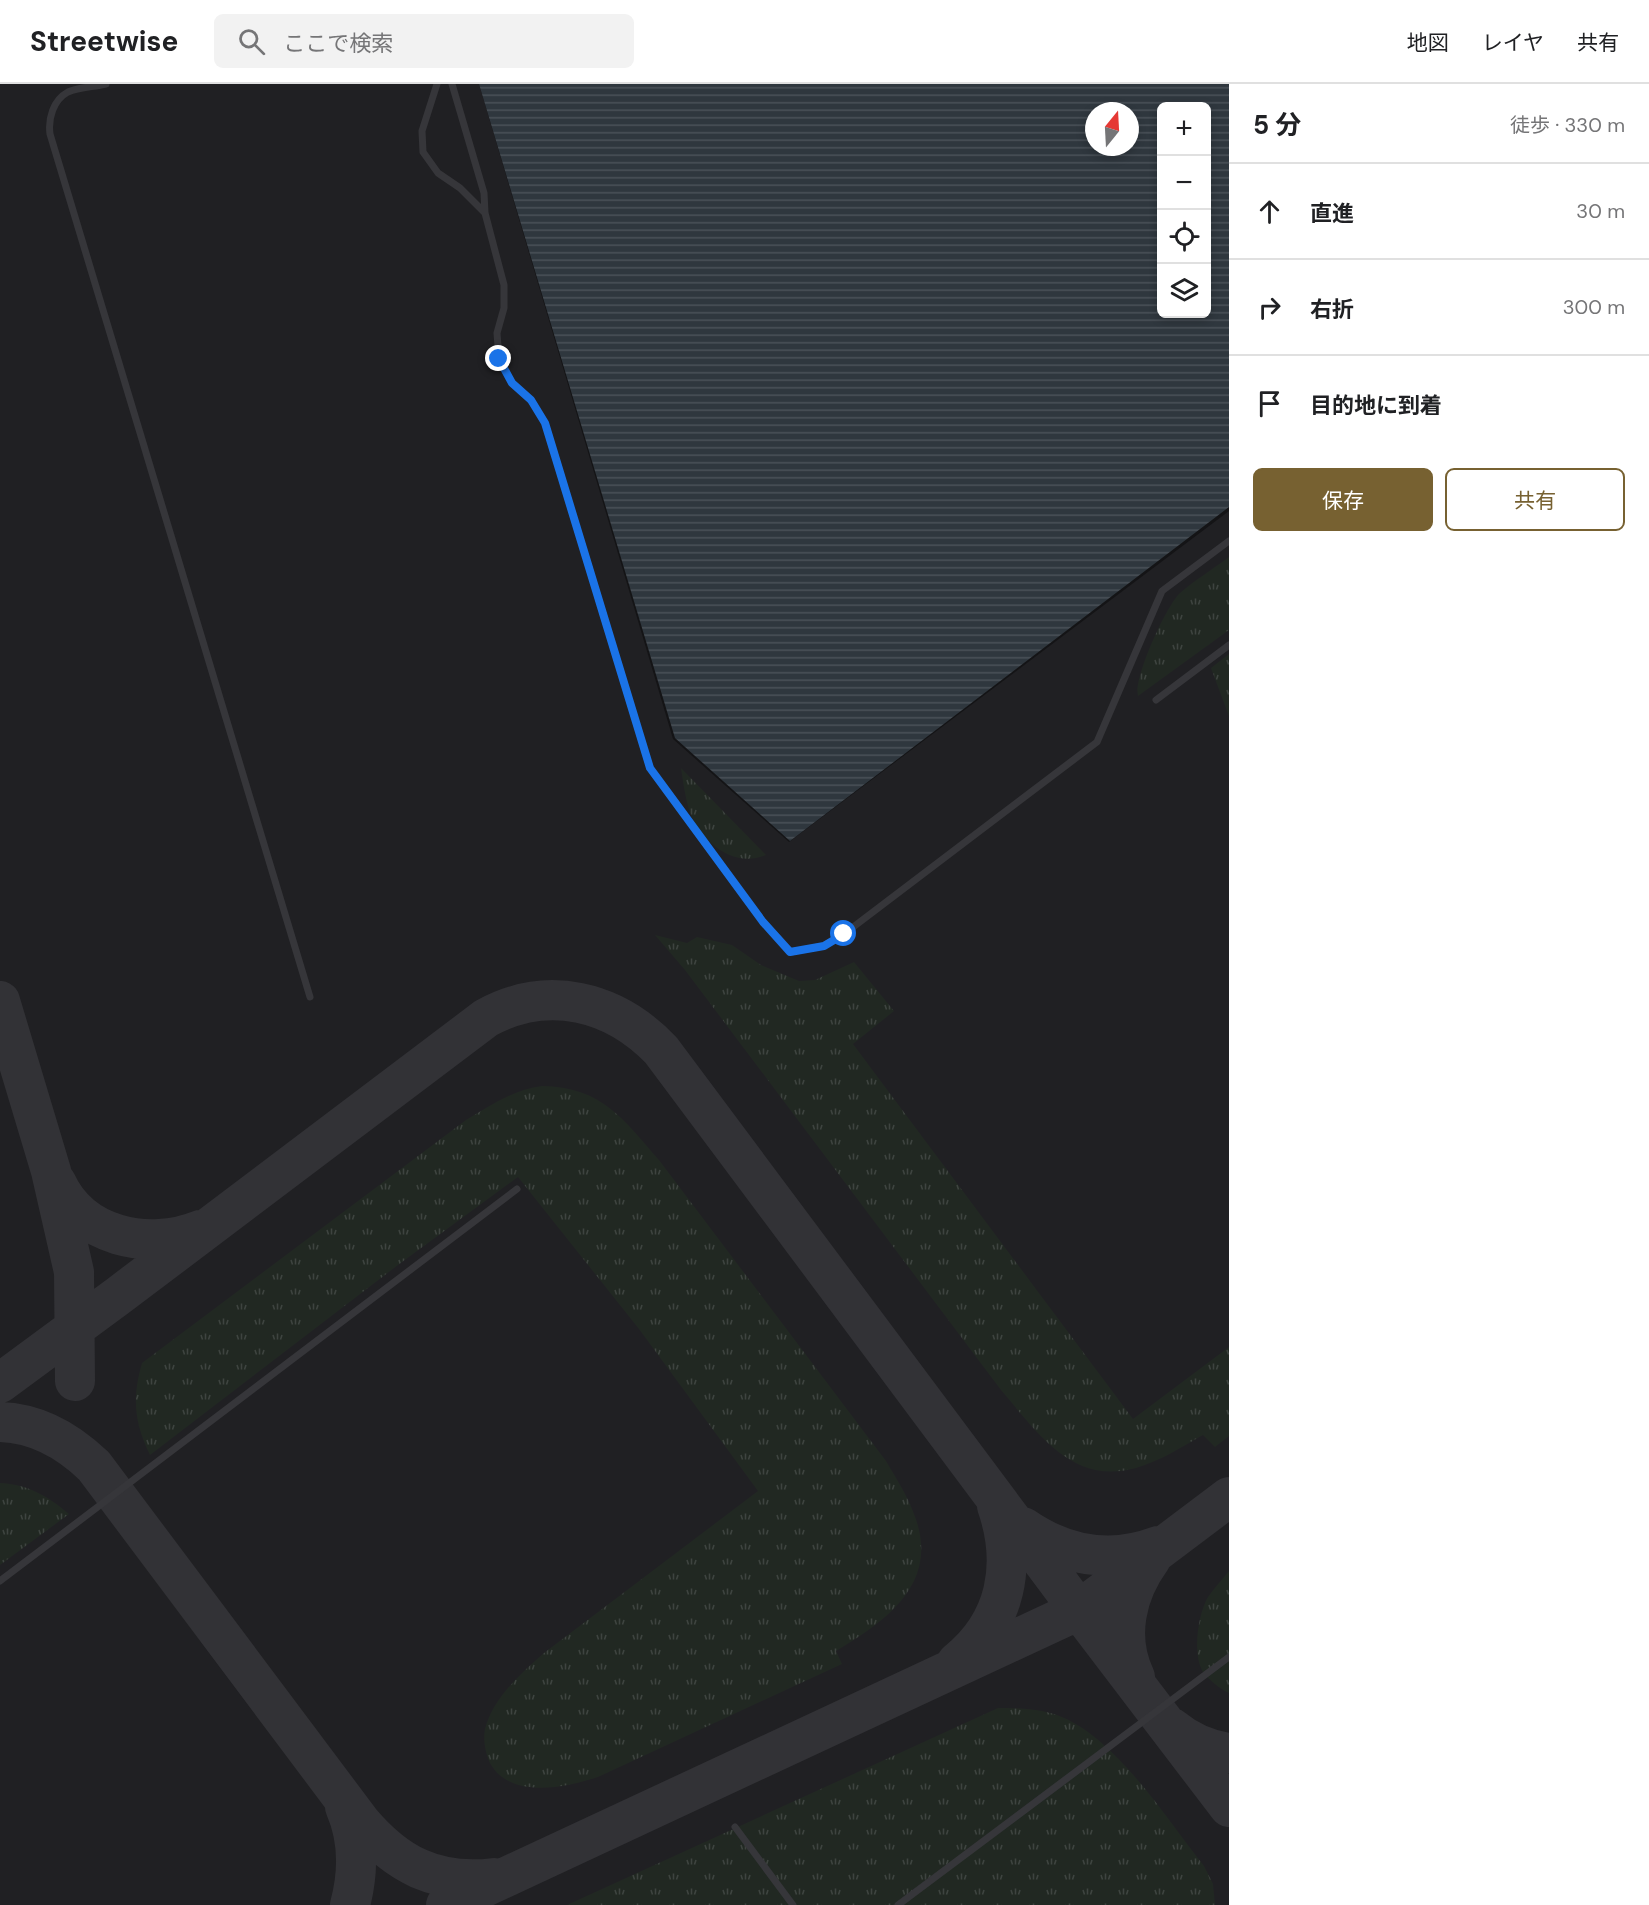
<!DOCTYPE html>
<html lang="ja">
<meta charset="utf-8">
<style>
:root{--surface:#fff;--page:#f2f2f2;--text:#202124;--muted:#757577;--line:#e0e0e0;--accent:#776131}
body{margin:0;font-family:"DM Sans","Noto Sans JP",sans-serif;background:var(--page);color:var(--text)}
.controls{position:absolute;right:18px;top:18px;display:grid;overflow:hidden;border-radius:9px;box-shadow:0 3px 9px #0003}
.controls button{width:54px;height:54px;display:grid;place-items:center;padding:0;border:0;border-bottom:2px solid var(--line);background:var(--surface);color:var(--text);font:30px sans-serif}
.compass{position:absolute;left:1085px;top:18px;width:54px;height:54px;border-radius:50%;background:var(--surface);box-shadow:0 3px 9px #0003;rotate:18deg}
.stop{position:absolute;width:18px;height:18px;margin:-14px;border:4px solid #1a73e8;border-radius:50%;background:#fff}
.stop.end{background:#1a73e8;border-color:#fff;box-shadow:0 2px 6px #0008}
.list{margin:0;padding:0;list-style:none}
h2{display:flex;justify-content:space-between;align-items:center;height:78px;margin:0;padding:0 24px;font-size:26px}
h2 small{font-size:20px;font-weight:400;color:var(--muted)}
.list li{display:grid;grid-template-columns:39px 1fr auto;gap:18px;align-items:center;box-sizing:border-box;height:96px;padding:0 24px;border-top:2px solid var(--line)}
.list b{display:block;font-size:22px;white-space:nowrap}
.list em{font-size:20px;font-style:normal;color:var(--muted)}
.actions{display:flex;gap:12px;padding:18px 24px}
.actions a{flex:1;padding:14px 0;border:2px solid var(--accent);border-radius:9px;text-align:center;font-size:21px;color:var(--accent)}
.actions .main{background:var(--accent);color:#fff}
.icon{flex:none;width:33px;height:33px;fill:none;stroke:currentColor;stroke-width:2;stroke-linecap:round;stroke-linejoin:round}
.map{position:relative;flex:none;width:1229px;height:1821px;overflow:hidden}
header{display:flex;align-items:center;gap:36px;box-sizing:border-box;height:84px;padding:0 30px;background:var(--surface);border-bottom:2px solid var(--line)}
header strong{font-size:28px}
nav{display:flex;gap:33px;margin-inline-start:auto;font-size:21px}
.search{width:420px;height:54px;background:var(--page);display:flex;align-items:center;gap:15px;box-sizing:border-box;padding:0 21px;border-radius:9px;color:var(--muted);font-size:22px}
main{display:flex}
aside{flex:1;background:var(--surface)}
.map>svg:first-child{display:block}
</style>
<header>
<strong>Streetwise</strong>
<div class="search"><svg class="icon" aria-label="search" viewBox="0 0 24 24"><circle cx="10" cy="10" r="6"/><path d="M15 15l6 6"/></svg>ここで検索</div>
<nav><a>地図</a><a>レイヤ</a><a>共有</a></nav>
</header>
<main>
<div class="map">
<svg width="1229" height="1821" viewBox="0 0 1229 1821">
<defs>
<pattern id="grass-tufts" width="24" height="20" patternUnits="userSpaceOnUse" patternTransform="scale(1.5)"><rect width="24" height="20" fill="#212822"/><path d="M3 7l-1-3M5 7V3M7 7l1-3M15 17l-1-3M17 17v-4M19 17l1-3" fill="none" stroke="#3e4440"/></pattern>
<pattern id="water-rules" width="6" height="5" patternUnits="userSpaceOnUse" patternTransform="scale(1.5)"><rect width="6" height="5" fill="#2f373e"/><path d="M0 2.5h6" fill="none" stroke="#4a5158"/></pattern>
</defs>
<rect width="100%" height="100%" fill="#141416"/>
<path fill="#202023" d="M 0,0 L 479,0 L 673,655 L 789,758 L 1229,427 L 1229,1821 L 0,1821 Z"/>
<path fill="url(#grass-tufts)" d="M 1229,473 L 1229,546 L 1138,612 C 1133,595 1166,522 1180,509 C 1195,496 1213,485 1229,473 Z
M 1229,570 L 1229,632 L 1211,584 Z
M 681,684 L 766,771 C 733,785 700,757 689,726 C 685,712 683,698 681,684 Z
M 655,851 L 687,859 L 697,853 L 732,861 L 761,881 L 799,897 L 815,896 L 854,878 L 894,927 L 853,960 L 1133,1335 L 1229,1263 L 1229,1352 L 1215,1363 L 1203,1351 C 1182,1363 1160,1377 1136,1384 C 1072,1402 1037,1348 1001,1306 L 685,886 Z
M 542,1002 C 602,1003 623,1035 659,1076 L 886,1377 C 896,1394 907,1411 914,1430 C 941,1498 888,1536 836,1567 L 842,1580 L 598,1693 C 565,1704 508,1716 489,1677 C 485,1667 483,1656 485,1645 C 493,1614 521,1589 544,1569 L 758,1407 L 639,1245 L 518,1093 L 398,1181 L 150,1371 C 134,1338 132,1314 142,1279 L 466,1036 C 490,1022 514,1005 542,1002 Z
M 0,1399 C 27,1400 48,1412 69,1430 L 0,1481 Z
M 1229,1487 L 1229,1609 C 1220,1605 1209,1596 1203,1588 C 1192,1570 1198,1530 1208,1513 C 1214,1504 1222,1496 1229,1487 Z
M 998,1624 C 1018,1624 1039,1625 1057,1631 C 1115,1652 1166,1734 1204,1782 L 1213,1800 L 1215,1821 L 567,1821 Z"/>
<path fill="url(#water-rules)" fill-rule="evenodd" d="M 479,0 L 1229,0 L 1229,423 L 790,757 L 675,654 ZM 1162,22 L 1206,22 L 1206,230 L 1162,230 ZM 1094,27 L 1130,27 L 1130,63 L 1094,63 Z"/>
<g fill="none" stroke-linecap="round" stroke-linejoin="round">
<path stroke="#323236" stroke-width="40" d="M 0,917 L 51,1087 L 74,1188 L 75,1297
M 56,1098 C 81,1153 148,1167 200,1146
M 0,1299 L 118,1212 L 486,934 C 548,900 614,917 661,966 L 1079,1526 L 1229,1723
M 0,1338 C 36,1339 68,1357 94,1382 L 360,1737 C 397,1781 436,1801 494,1794
M 1023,1443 C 1065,1472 1110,1480 1158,1462
M 957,1578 C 1007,1538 1017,1480 997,1422
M 1135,1593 C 1116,1553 1126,1509 1151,1475
M 1172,1644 C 1189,1658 1208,1666 1229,1669
M 345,1723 C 359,1755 359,1787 350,1821
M 446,1821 L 1079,1526 L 1229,1413"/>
<path stroke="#36363a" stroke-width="7" d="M 106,0 C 94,3 79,3 68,8 C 53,16 48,35 50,50 L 310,913
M 437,0 L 422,47 L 423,68 L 438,89 L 460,104 L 485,129
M 452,0 L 484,109 L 485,129 L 504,201 L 504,224 L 497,249 L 499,275 L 512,299 L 531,316 L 545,339 L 650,684 L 763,838 L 791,868 L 823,862 L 844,850 L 1097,658 L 1162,507 L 1229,457
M 1156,616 L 1229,561
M 0,1497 L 517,1105
M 735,1743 L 793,1821
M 898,1821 L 1229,1573"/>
</g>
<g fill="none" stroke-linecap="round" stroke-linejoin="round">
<path stroke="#1a73e8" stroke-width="8" d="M 499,275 L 512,299 L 531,316 L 545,339 L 650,684 L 763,838 L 790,868 L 824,862 L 844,850"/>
</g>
</svg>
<div class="controls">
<button>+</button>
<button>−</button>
<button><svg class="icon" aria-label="locate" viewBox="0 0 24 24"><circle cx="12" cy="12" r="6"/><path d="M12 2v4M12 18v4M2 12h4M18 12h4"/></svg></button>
<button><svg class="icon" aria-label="layers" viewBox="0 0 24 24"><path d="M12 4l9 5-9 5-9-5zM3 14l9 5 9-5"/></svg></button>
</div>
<svg class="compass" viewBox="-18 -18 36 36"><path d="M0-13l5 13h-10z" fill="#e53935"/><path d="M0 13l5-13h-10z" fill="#757577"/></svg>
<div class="stop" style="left:844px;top:850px"></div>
<div class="stop end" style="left:499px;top:275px"></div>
</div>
<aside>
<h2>5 分<small>徒歩 · 330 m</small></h2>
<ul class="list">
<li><svg class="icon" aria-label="ahead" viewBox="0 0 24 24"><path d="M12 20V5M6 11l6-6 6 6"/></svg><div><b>直進</b></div><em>30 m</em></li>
<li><svg class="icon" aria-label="right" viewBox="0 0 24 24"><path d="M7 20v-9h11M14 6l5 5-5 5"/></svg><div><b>右折</b></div><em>300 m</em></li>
<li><svg class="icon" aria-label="arrive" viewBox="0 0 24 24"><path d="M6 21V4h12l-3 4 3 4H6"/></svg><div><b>目的地に到着</b></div></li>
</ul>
<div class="actions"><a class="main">保存</a><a>共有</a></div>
</aside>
</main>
